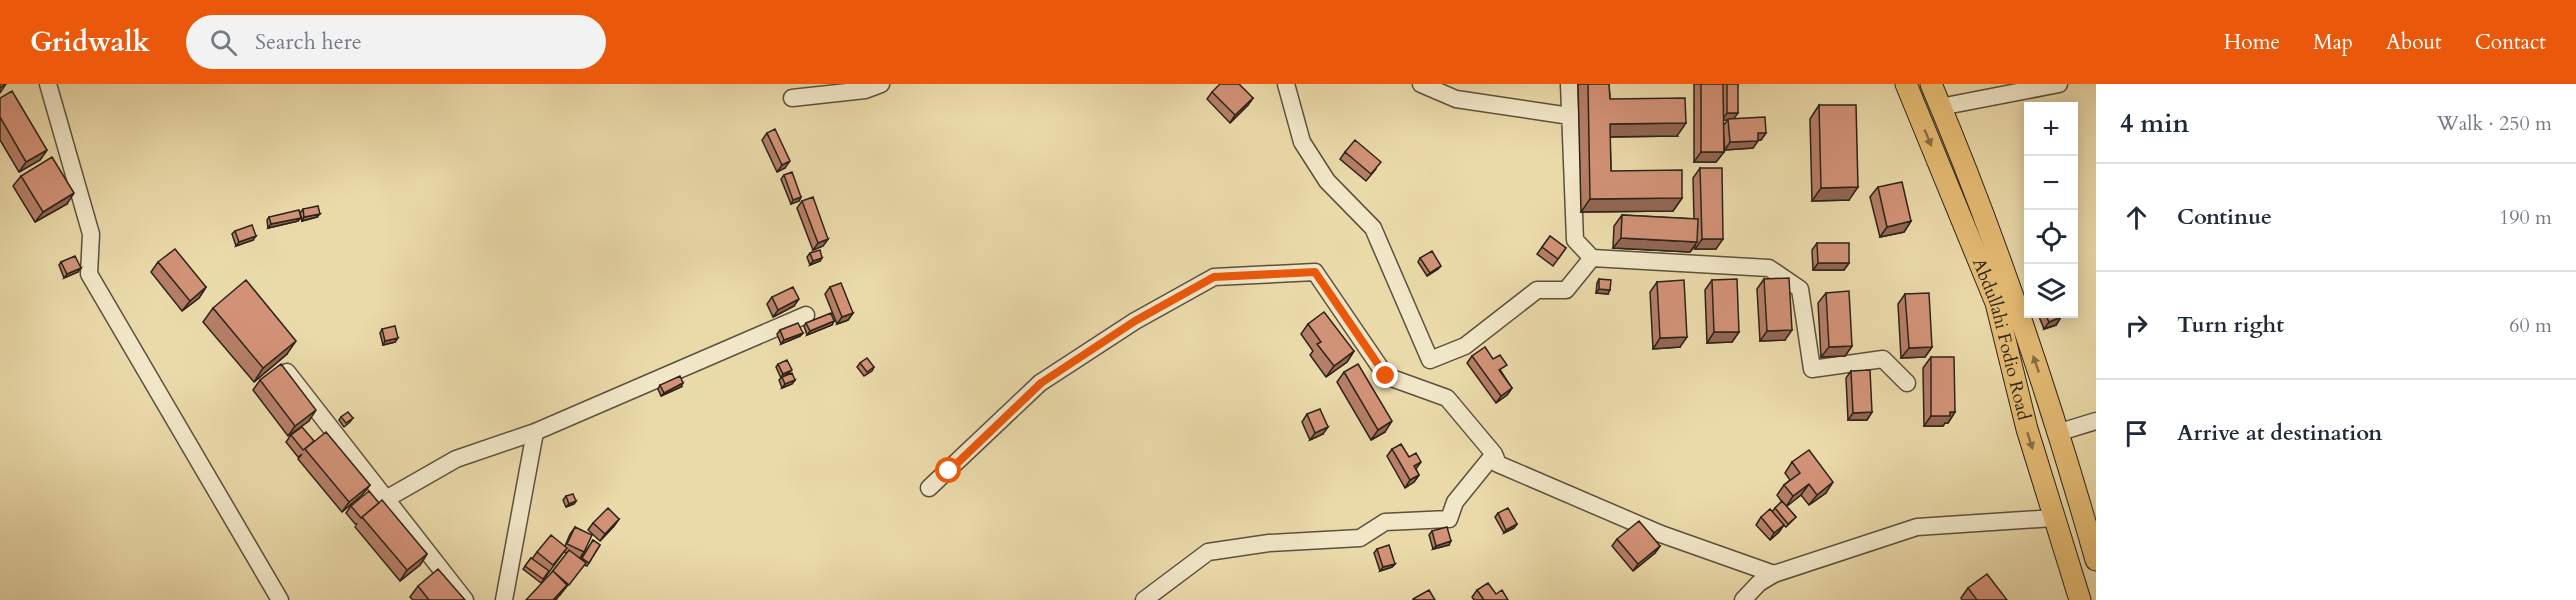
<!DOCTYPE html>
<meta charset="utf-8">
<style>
:root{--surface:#fff;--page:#f2f2f3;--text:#1f2937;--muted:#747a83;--line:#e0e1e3;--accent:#ea580c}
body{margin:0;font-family:Cardo,serif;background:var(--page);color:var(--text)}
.controls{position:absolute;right:18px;top:18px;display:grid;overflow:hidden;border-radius:0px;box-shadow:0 3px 15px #0003}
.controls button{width:54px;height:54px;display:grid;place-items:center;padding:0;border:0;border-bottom:2px solid var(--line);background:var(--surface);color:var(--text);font:30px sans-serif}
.stop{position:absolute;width:18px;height:18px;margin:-14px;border:4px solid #ea580c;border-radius:50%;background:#fff}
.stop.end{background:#ea580c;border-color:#fff;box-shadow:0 2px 6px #0008}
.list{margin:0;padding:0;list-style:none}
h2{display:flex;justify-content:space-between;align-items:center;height:78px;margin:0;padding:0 24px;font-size:26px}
h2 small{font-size:20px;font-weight:400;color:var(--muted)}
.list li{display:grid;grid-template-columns:39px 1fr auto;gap:18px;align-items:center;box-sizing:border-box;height:108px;padding:0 24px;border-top:2px solid var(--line)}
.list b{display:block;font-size:22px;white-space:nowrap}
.list em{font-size:20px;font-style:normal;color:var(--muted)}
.icon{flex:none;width:33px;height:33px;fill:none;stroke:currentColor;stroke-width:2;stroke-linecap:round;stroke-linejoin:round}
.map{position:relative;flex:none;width:2096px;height:516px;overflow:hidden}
header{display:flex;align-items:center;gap:36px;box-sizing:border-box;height:84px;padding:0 30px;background:var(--accent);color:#fff}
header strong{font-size:28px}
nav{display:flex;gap:33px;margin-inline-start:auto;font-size:21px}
.search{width:420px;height:54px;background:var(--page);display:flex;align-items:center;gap:15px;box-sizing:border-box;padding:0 21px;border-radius:33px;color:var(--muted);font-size:22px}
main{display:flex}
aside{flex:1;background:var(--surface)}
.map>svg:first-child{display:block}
</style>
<header>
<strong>Gridwalk</strong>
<div class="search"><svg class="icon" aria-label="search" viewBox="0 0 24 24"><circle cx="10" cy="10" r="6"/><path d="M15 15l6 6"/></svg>Search here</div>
<nav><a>Home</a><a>Map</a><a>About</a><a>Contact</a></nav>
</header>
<main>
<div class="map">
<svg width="2096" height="516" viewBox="0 0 2096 516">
<rect width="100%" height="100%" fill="#ead9a9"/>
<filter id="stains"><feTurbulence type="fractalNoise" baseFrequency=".00333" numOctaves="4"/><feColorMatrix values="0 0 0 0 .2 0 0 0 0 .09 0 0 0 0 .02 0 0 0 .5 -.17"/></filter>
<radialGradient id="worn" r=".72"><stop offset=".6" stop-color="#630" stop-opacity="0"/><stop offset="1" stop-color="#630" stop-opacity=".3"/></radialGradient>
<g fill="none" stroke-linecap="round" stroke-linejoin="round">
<g stroke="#5c513c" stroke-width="19">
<path id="minor" d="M 48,0 L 91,150 L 89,190 L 280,516
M 1286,0 L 1302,58 L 1327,97 L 1373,144 L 1430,276 L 1465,262 L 1537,206 L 1566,206 L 1592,174
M 1421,0 L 1456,15 L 1570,32
M 1569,0 L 1575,156 L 1592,174 L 1769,184 L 1800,205 L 1812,285 L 1883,275 L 1907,299
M 792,14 L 865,6 L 881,0
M 1940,23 L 2059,0
M 287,288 L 465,516
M 2060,348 L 2096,337
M 929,404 L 1040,299 L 1135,237 L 1214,193 L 1315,188 L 1386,292 L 1447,314 L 1494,370 L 1498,380 L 1661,450 L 1774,490
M 386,415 L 456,375 L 535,348
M 504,516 L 535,348 L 806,231
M 1144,516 L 1208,468 L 1269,459 L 1360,454 L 1385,438 L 1449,435 L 1455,418 L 1494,370
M 1743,516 L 1759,499 L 1774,490 L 1917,443 L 2054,434"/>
</g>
<g stroke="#2d2418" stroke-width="23">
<g id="major">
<path id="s1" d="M 1906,0 L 1996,219 L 2027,345 L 2080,516"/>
<path d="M 1931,0 C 1997,155 2050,314 2096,476"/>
</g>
</g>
<use href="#minor" stroke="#f1e6c7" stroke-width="16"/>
<use href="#major" stroke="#e5bc74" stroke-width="21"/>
</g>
<path fill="#b57e66" stroke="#2d2418" stroke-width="1.5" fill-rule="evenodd" d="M 1578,0 L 1609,0 L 1610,15 L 1677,52 L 1610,53 L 1611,87 L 1682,114 L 1673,127 L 1581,128 Z
M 1694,0 L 1738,0 L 1734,34 L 1766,49 L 1761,56 L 1758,56 L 1753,64 L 1725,66 L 1723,46 L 1724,68 L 1716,78 L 1694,78 ZM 1723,36 L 1728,36 L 1723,42 Z
M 1212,8 L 1253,14 L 1248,21 L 1230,39 L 1207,15 Z
M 0,14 L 47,66 L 40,76 L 19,88 L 0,56 Z
M 1819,21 L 1849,116 L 1812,117 L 1810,35 Z
M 767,49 L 785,84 L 777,88 L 762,56 Z
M 1345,68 L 1376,85 L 1366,97 L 1340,75 Z
M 1700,84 L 1716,165 L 1695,165 L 1695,162 L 1690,168 L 1613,164 L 1614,142 L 1622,131 L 1694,135 L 1693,94 Z
M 784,91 L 801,113 L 799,117 L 791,120 L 781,95 Z
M 21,92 L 67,120 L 35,138 L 13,102 Z
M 1878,103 L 1911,137 L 1904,148 L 1880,153 L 1870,113 Z
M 802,117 L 828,155 L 823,162 L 813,166 L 797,124 Z
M 303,125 L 317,133 L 302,137 L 300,129 Z
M 269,133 L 298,137 L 268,144 L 267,136 Z
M 235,147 L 253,156 L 236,162 L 232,150 Z
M 1550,152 L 1566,164 L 1553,182 L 1537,170 Z
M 1817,159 L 1849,179 L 1844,186 L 1813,186 L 1812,166 Z
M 810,169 L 820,177 L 810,181 L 807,173 Z
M 1420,174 L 1438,185 L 1427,192 L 1418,178 Z
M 61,178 L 78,188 L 64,194 L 59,181 Z
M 158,178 L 206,203 L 199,214 L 182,227 L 151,188 Z
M 1599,195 L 1608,210 L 1596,209 L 1597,199 Z
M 1764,195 L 1785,256 L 1760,257 L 1757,205 Z
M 1712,196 L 1739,248 L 1732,258 L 1707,259 L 1705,206 Z
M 1657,198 L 1680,263 L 1653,265 L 1650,208 Z
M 830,203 L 853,229 L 848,236 L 837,240 L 825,210 Z
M 1826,209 L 1852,262 L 1845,272 L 1821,273 L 1818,219 Z
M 1905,210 L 1932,263 L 1925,273 L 1901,274 L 1898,220 Z
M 772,213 L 794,222 L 773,233 L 767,220 Z
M 213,224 L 287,270 L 254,298 L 203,238 Z
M 2038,230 L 2060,230 L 2061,233 L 2056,241 L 2044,245 Z
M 834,237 L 832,241 L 807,251 L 804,242 L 806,239 Z
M 1308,240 L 1354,267 L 1347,278 L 1326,293 L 1310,271 L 1313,267 L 1301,250 Z
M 382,245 L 395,258 L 383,261 L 380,249 Z
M 780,246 L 803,249 L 800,252 L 781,260 L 777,250 Z
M 1472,272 L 1493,275 L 1512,304 L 1507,311 L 1496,319 L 1467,279 Z
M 1931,273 L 1955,328 L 1948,339 L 1945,339 L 1943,342 L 1924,342 L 1923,284 Z
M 860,279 L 874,283 L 872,287 L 864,292 L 857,283 Z
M 778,280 L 789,289 L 795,296 L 792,300 L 782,304 L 779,296 L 782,293 L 781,294 L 776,283 Z
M 1851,287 L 1872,328 L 1867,336 L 1848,336 L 1846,294 Z
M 1344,288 L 1385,348 L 1371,356 L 1337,298 Z
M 260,296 L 309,337 L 288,352 L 253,306 Z
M 660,301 L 681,303 L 661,312 L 658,305 Z
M 1307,330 L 1323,350 L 1310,356 L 1302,338 Z
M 341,333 L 353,334 L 350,338 L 344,343 L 339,336 Z
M 291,351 L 314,357 L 370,401 L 362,411 L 342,428 L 298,375 L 302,370 L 298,373 L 286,358 Z
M 1392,365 L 1416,385 L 1419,391 L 1414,398 L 1405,404 L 1387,372 Z
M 1792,378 L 1826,409 L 1809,421 L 1801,411 L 1786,422 L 1796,433 L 1786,443 L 1783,441 L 1779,448 L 1770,456 L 1756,441 L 1761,433 L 1772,428 L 1775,424 L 1782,418 L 1777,411 L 1784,401 L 1790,396 L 1785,389 Z
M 566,412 L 576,417 L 574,420 L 566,423 L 563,416 Z
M 379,419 L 427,470 L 420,481 L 400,497 L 355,443 L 357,439 L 356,441 L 346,429 L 351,422 Z
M 1498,429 L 1517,440 L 1514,444 L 1504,449 L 1495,433 Z
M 619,435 L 614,442 L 600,457 L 588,446 L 593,439 Z
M 575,443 L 584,468 L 580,474 L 581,475 L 593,456 L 600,461 L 587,482 L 584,481 L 560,511 L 549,492 L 567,469 L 564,468 L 541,499 L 523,485 L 531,474 L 532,475 L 537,468 L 565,462 L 570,450 Z
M 1432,447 L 1449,461 L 1433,465 L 1429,451 Z
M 1617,455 L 1660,462 L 1655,469 L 1633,487 L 1612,462 Z
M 1377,465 L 1395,480 L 1392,483 L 1380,487 L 1374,469 Z
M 418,502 L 465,516 L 413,516 L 410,513 Z
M 1968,504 L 2007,516 L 1962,516 L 1961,514 Z
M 1477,506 L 1496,510 L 1508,516 L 1474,516 L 1472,513 Z"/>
<path fill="#936653" stroke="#2d2418" stroke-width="1.5" d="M 6,0 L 0,9 L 0,4 Z
M 1253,14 L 1248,21 L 1230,39 L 1235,31 Z
M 1727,29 L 1738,29 L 1733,36 L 1722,36 Z
M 1686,39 L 1677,52 L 1601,53 L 1610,40 Z
M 1758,49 L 1766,49 L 1761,56 L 1753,56 Z
M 1758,57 L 1753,64 L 1725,66 L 1730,58 Z
M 47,66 L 40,76 L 19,88 L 26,78 Z
M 1701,68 L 1724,68 L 1716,78 L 1694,78 Z
M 790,77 L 785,84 L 777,88 L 782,81 Z
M 1858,103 L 1849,116 L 1812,117 L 1821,104 Z
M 74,109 L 67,120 L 35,138 L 43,128 Z
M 801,113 L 799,117 L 791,120 L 793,116 Z
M 1682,114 L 1673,127 L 1581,128 L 1590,115 Z
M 320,130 L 317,133 L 302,137 L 304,133 Z
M 301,134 L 298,137 L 268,144 L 271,140 Z
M 1911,137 L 1904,148 L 1880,153 L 1887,143 Z
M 256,152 L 253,156 L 236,162 L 239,158 Z
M 1621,154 L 1697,158 L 1690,168 L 1613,164 Z
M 828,155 L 823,162 L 813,166 L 818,159 Z
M 1702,155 L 1723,155 L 1716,165 L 1695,165 Z
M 822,174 L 820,177 L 810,181 L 813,177 Z
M 1818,179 L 1849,179 L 1844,186 L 1813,186 Z
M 1441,182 L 1438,185 L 1427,192 L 1430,189 Z
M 81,184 L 78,188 L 64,194 L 67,190 Z
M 206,203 L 199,214 L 182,227 L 190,217 Z
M 1599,205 L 1610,206 L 1608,210 L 1596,209 Z
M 799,215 L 794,222 L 773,233 L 778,226 Z
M 853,229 L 848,236 L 837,240 L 842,233 Z
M 2061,233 L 2056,241 L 2044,245 L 2049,238 Z
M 834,237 L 832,241 L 807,251 L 810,247 Z
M 1792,246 L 1785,256 L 1760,257 L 1767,247 Z
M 1714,248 L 1739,248 L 1732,258 L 1707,259 Z
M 803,249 L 800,252 L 781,260 L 784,256 Z
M 1687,253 L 1680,263 L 1653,265 L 1660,254 Z
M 398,254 L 395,258 L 383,261 L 385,257 Z
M 296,257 L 287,270 L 254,298 L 263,284 Z
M 1852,262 L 1845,272 L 1821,273 L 1829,263 Z
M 1932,263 L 1925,273 L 1901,274 L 1909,264 Z
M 1354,267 L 1347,278 L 1326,293 L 1334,282 Z
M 792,286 L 789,289 L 781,294 L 783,290 Z
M 795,296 L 792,300 L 782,304 L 785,300 Z
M 683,299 L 681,303 L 661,312 L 664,309 Z
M 1512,304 L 1507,311 L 1496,319 L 1501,312 Z
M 316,326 L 309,337 L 288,352 L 295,342 Z
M 1872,328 L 1867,336 L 1848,336 L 1853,329 Z
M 1950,328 L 1955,328 L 1948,339 L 1945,339 L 1943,342 L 1924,342 L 1931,332 Z
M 1392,337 L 1385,348 L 1371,356 L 1378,346 Z
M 1328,343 L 1323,350 L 1310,356 L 1315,349 Z
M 1421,378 L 1416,385 L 1409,389 L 1414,382 Z
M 1419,391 L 1414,398 L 1405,404 L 1410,396 Z
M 1833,398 L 1826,409 L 1809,421 L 1817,411 Z
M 1809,400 L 1801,411 L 1786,423 L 1793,412 Z
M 370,401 L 362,411 L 342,428 L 349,418 Z
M 576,417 L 574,420 L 566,423 L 569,420 Z
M 619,435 L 614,442 L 600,457 L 605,450 Z
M 1517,440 L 1514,444 L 1504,449 L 1506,446 Z
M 1784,441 L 1779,448 L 1770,456 L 1774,449 Z
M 1451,457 L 1449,461 L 1433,465 L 1436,462 Z
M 1660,462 L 1655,469 L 1633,487 L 1638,480 Z
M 427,470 L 420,481 L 400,497 L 407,486 Z
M 1395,480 L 1392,483 L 1380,487 L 1383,483 Z
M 567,501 L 556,516 L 553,516 Z"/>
<path fill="#d29277" stroke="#2d2418" stroke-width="1.5" d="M 0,0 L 6,0 L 0,4 Z
M 1220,0 L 1239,0 L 1253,14 L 1235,31 L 1212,8 Z
M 1588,0 L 1609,0 L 1610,15 L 1685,14 L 1686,39 L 1610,40 L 1611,87 L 1682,86 L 1682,114 L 1590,115 Z
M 1701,0 L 1723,0 L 1724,68 L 1701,68 Z
M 1727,0 L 1738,0 L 1738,29 L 1727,29 Z
M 12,7 L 47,66 L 26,78 L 0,33 L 0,14 Z
M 1819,21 L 1856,21 L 1858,103 L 1821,104 Z
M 1765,33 L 1766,49 L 1758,49 L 1758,57 L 1730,58 L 1728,35 Z
M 775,45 L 790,77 L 782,81 L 767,49 Z
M 1355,56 L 1381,78 L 1371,90 L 1345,68 Z
M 52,73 L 74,109 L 43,128 L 21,92 Z
M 1700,84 L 1722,84 L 1723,155 L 1702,155 Z
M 792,88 L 801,113 L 793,116 L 784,91 Z
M 1902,98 L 1911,137 L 1887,143 L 1878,103 Z
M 813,113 L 828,155 L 818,159 L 802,117 Z
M 318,122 L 320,130 L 304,133 L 303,125 Z
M 299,126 L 301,134 L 271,140 L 269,133 Z
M 1622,131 L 1698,135 L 1697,158 L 1621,154 Z
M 252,141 L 256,152 L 239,158 L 235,147 Z
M 1550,152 L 1566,164 L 1558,175 L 1542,163 Z
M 1817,159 L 1849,159 L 1849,179 L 1818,179 Z
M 175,165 L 206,203 L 190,217 L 158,178 Z
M 820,166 L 822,174 L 813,177 L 810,169 Z
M 1432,167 L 1441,182 L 1430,189 L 1420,174 Z
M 75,172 L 81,184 L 67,190 L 61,178 Z
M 1789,194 L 1792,246 L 1767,247 L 1764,195 Z
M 1599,195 L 1611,196 L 1610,206 L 1599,205 Z
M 1737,195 L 1739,248 L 1714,248 L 1712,196 Z
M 246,196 L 296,257 L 263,284 L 213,224 Z
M 1684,196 L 1687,253 L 1660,254 L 1657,198 Z
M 841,199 L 853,229 L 842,233 L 830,203 Z
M 793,203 L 799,215 L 778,226 L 772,213 Z
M 1849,207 L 1852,262 L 1829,263 L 1826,209 Z
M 1929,209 L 1932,263 L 1909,264 L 1905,210 Z
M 1324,228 L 1354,267 L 1334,282 L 1317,260 L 1321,258 L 1308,240 Z
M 831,229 L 834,237 L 810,247 L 806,239 Z
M 2045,230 L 2060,230 L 2061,233 L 2049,238 Z
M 798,239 L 803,249 L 784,256 L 780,246 Z
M 395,242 L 398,254 L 385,257 L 382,245 Z
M 1485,263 L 1493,275 L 1500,271 L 1507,281 L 1499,286 L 1512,304 L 1501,312 L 1472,272 Z
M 1931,273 L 1954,273 L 1955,328 L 1950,328 L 1950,332 L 1931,332 Z
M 867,274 L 874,283 L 867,288 L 860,279 Z
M 787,276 L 792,286 L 783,290 L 778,280 Z
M 281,280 L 316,326 L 295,342 L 260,296 Z
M 1358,280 L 1392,337 L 1378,346 L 1344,288 Z
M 1870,286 L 1872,328 L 1853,329 L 1851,287 Z
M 792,289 L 795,296 L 785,300 L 782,293 Z
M 680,292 L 683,299 L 664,309 L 660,301 Z
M 1320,325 L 1328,343 L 1315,349 L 1307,330 Z
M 348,328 L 353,334 L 346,339 L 341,333 Z
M 302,343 L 314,357 L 303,366 L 291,351 Z
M 326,348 L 370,401 L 349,418 L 305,365 Z
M 1401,360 L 1409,373 L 1416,369 L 1421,378 L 1414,382 L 1419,391 L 1410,396 L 1392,365 Z
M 1809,366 L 1833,398 L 1817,411 L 1809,400 L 1793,412 L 1784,401 L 1800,389 L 1792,378 Z
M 369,407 L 379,419 L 361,434 L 351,422 Z
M 573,410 L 576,417 L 569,420 L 566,412 Z
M 382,416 L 427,470 L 407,486 L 362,433 Z
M 1782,417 L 1796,433 L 1788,440 L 1775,424 Z
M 608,424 L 619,435 L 605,450 L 593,439 Z
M 1508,424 L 1517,440 L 1506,446 L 1498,429 Z
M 1770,425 L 1784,441 L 1774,449 L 1761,433 Z
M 1639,437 L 1660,462 L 1638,480 L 1617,455 Z
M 575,443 L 592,451 L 584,468 L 567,460 Z
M 1447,443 L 1451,457 L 1436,462 L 1432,447 Z
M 551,451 L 567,464 L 553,481 L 537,468 Z
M 593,456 L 600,461 L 589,479 L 582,474 Z
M 1389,461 L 1395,480 L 1383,483 L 1377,465 Z
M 569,466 L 586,479 L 569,501 L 553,487 L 552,488 Z
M 531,474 L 549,487 L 543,495 L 525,482 Z
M 438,485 L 465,516 L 429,516 L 418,502 Z
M 553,487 L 567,501 L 553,516 L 526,516 Z
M 1987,490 L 2007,516 L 1977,516 L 1968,504 Z
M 1488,499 L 1496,510 L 1502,506 L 1508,516 L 1484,516 L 1477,506 Z
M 1429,506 L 1435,516 L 1413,516 L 1413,515 Z"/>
<defs><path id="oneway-solid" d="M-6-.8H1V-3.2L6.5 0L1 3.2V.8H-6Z" transform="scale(1.5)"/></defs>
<g fill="#897046">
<use href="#oneway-solid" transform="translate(1928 54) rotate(68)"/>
<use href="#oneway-solid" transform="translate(2036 280) rotate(-109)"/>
<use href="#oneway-solid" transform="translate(2030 357) rotate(73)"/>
</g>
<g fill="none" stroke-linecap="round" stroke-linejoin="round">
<path stroke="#ea580c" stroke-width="8" d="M 949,387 L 1041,299 L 1135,237 L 1214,193 L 1315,188 L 1386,292"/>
</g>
<g text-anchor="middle" stroke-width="6" stroke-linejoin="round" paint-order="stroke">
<g font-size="18" fill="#2d2418" stroke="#f1e6c7">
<text dy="6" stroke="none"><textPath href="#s1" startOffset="273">Abdullahi Fodio Road</textPath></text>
</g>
</g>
<rect width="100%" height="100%" filter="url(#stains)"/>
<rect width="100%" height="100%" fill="url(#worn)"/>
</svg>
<div class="controls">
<button>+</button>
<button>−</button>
<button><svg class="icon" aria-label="locate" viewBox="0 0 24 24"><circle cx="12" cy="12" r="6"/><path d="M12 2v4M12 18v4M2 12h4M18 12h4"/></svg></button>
<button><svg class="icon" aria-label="layers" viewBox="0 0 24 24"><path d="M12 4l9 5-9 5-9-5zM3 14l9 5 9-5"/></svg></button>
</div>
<div class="stop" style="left:949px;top:387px"></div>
<div class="stop end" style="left:1386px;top:292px"></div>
</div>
<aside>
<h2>4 min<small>Walk · 250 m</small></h2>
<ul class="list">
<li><svg class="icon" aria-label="ahead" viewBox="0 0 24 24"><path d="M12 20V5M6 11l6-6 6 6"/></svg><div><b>Continue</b></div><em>190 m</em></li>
<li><svg class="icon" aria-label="right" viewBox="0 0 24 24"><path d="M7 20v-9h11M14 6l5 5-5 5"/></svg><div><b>Turn right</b></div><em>60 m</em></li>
<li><svg class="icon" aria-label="arrive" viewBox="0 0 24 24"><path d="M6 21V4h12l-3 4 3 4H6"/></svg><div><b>Arrive at destination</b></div></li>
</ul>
</aside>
</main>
